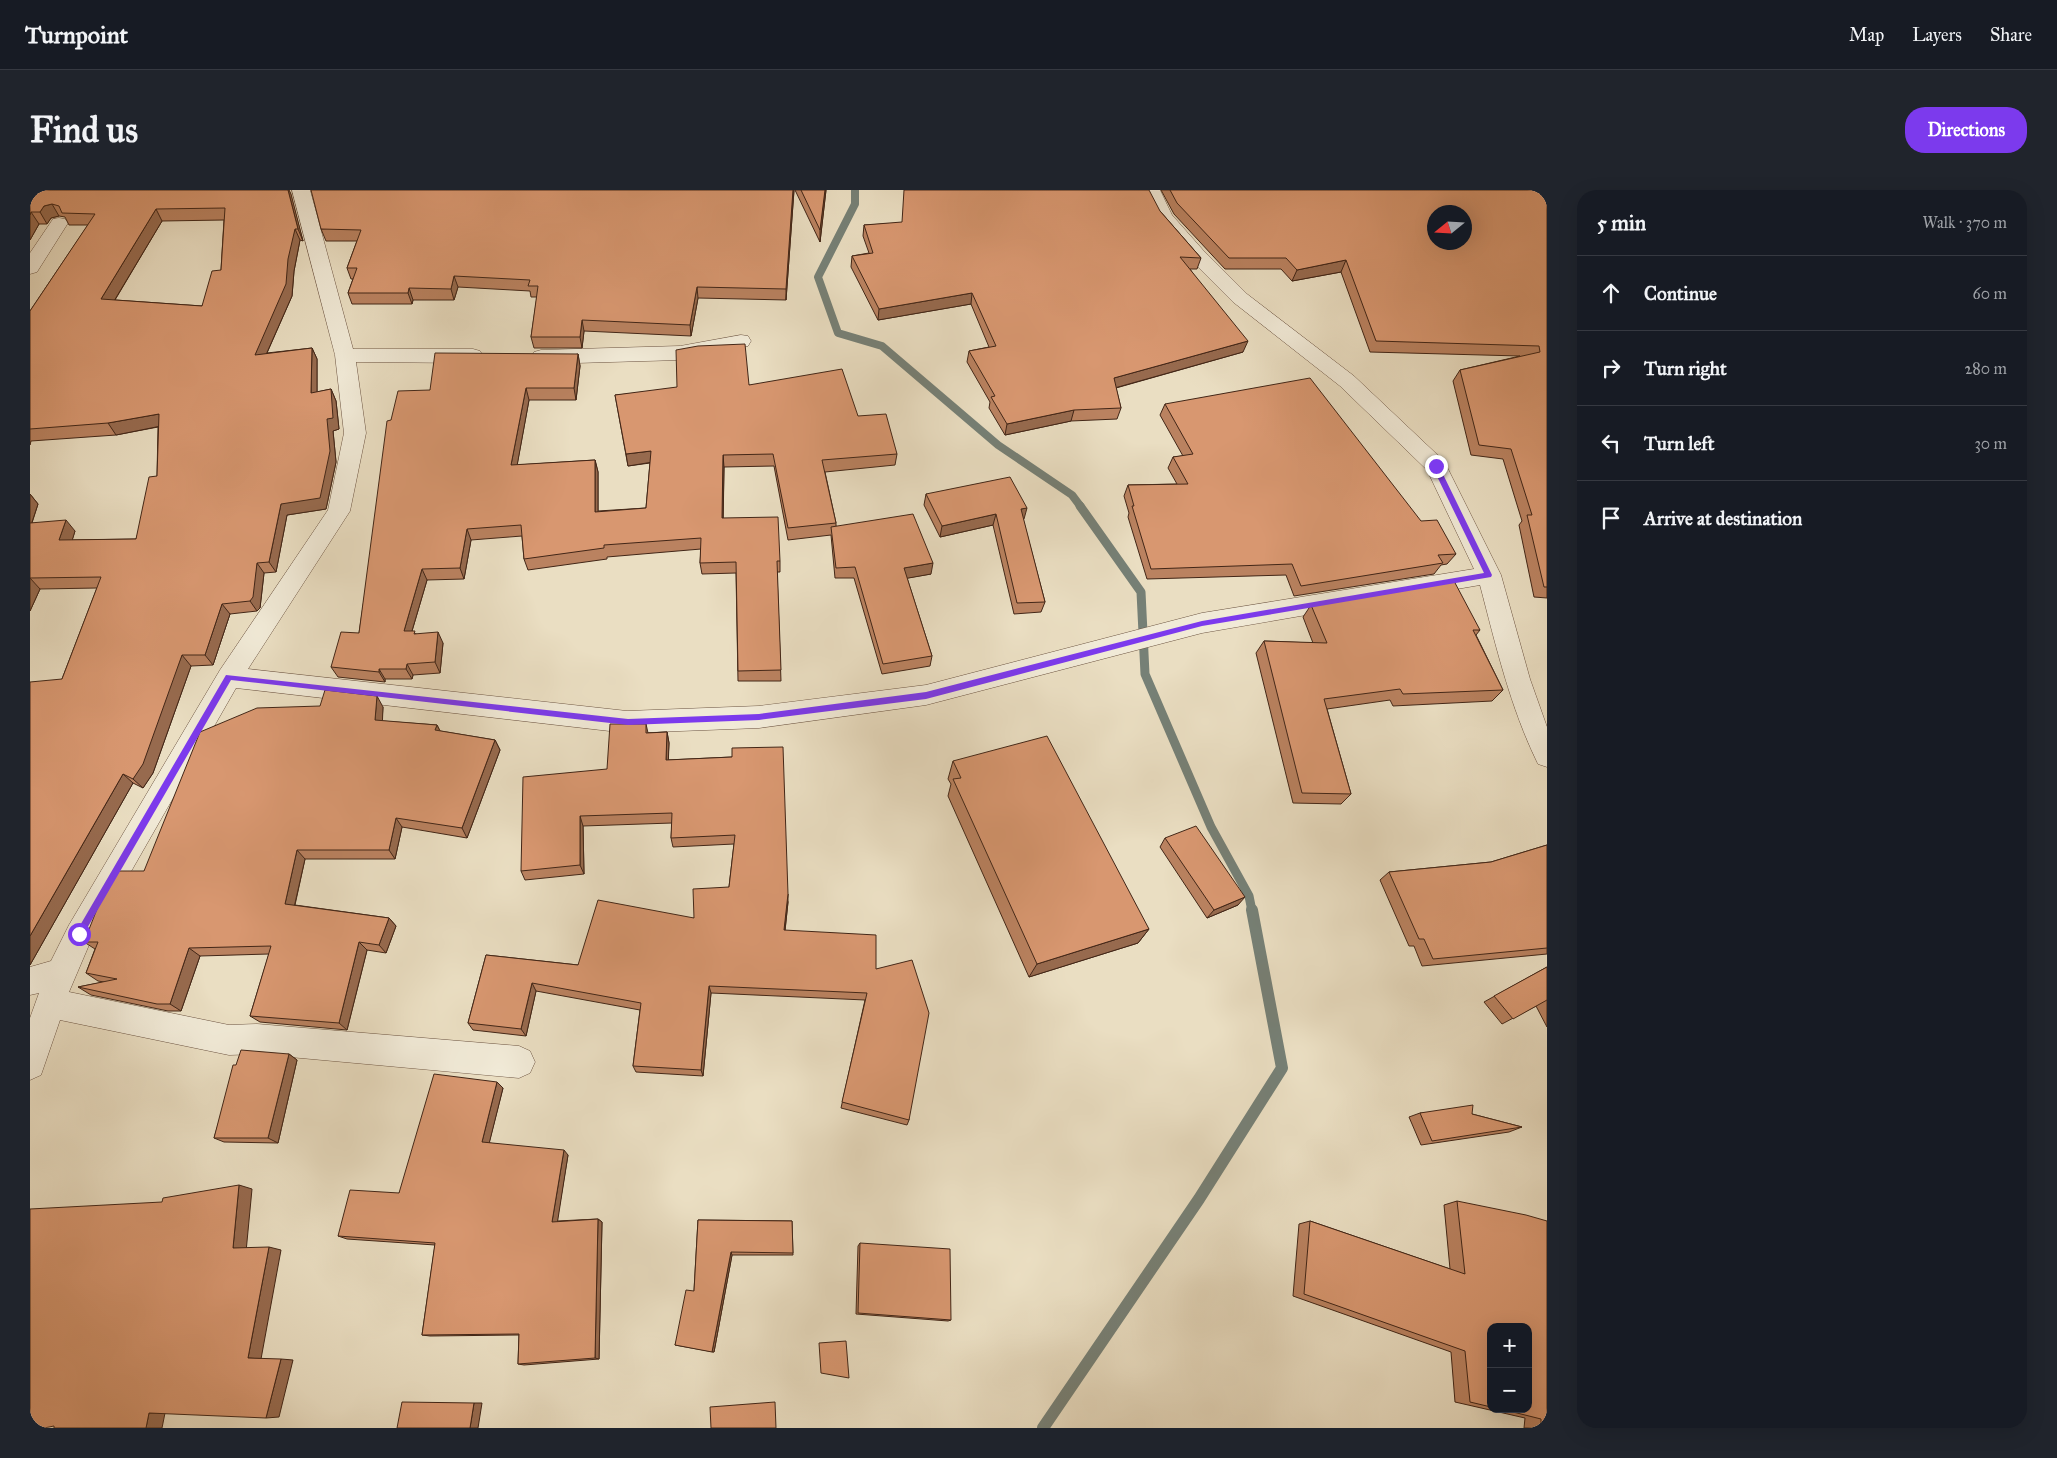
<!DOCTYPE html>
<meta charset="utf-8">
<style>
:root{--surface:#171b24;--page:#20242c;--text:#f1f3f6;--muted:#9ea1a6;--line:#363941;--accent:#7c3aed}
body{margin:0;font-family:"IM FELL Great Primer",serif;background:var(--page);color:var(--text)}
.controls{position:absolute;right:15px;bottom:15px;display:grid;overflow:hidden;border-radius:10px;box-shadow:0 5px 20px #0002}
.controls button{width:45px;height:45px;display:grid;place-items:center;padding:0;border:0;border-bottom:1px solid var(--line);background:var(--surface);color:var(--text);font:25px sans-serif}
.compass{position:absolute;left:1397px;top:15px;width:45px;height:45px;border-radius:50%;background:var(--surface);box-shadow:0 5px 20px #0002;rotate:252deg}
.stop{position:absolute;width:15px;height:15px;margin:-11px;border:4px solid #7c3aed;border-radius:50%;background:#fff}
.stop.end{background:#7c3aed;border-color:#fff;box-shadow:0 1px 5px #0008}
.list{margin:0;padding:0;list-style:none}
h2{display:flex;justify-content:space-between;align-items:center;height:65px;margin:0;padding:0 20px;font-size:21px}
h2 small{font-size:16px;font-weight:400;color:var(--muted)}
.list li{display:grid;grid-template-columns:32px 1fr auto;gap:15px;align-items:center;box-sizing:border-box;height:75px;padding:0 20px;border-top:1px solid var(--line)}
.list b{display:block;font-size:19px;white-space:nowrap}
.list em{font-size:16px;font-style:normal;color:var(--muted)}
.icon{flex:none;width:28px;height:28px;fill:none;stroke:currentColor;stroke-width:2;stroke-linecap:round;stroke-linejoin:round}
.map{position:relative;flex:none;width:1517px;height:1238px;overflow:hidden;border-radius:20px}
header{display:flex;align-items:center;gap:30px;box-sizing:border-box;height:70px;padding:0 25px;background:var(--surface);border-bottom:1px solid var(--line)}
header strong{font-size:24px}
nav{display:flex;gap:28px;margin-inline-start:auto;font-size:18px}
.intro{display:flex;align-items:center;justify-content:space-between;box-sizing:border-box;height:120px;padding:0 30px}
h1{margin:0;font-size:35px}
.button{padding:12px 22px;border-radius:20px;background:var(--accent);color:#fff;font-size:18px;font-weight:700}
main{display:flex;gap:30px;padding:0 30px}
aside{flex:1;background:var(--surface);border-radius:20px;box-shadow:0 5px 20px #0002}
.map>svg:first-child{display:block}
</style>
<header>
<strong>Turnpoint</strong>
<nav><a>Map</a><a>Layers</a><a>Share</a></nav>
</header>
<div class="intro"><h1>Find us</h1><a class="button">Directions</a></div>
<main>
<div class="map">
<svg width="1517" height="1238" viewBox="0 0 1517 1238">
<rect width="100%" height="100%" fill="#eadec2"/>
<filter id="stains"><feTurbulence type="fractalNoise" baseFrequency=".004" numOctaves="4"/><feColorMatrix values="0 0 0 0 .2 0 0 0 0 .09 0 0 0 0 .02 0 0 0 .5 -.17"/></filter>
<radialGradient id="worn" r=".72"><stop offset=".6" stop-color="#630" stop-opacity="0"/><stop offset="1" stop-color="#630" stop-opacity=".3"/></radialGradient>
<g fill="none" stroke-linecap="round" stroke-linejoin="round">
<path stroke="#768076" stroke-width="8" d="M 825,0 L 825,14 L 788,87 L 808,143 L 852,156 L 968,255 L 1042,305 L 1051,317"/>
<path stroke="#768076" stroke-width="9" d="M 1050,316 L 1111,402 L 1115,484 L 1181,637 L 1219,706 L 1222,721"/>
<path stroke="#768076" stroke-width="12" d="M 1013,1238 L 1169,1009 L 1252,878 L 1222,720"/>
<g stroke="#6c5442" stroke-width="1">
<path id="street" d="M 262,0 L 280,0 L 323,159 L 443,159 L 450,161 L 453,166 L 450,171 L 443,173 L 326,172 L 336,243 L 320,321 L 218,479 L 597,521 L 729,516 L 896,495 L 1172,423 L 1444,379 L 1397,280 L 1310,196 L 1203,112 L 1159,68 L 1128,31 L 1112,0 L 1130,0 L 1142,25 L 1173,60 L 1217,104 L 1324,186 L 1414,271 L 1471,385 L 1500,489 L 1517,537 L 1517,577 L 1508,574 C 1480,517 1466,456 1450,395 L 1172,443 L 896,515 L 729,538 L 597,543 L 206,498 L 59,755 L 39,802 L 199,835 L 227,834 L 489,856 L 500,861 L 505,872 L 500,883 L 489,888 L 227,864 L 199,865 L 30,830 L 11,885 L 0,890 L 0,828 L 9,803 L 0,805 L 0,777 L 21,771 L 39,735 L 190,480 L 298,320 L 314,243 L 305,165 Z
M 29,28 L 35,29 L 38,33 L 7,82 L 0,84 L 0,63 L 23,29 Z
M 711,145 L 718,146 L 721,151 L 718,156 L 650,170 L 511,174 L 504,172 L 501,167 L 504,162 L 511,160 L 650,156 Z"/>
</g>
<use href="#street" fill="#f1ead7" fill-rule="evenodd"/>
</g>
<path fill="#ba8260" stroke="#422617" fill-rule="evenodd" d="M 0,0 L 259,0 L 273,51 L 270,50 L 264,81 L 262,106 L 237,163 L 282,158 L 287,169 L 287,202 L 301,199 L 306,211 L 309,239 L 303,241 L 306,272 L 296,319 L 257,325 L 246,382 L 234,383 L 230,418 L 227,421 L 200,424 L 183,475 L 161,476 L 123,583 L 113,598 L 103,593 L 0,775 L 32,489 L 67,398 L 10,399 L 0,421 L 0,304 L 8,314 L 2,333 L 45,341 L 42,350 L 106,349 L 127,286 L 128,237 L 86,245 L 1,251 L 0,255 L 0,121 L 58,35 L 39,35 L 35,27 L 29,26 L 21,28 L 17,34 L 9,34 L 0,50 ZM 194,30 L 191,80 L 172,116 L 85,110 L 132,31 Z
M 764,0 L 756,110 L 668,108 L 661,146 L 554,141 L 552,158 L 504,158 L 501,147 L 507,107 L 501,107 L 500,101 L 428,97 L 424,110 L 383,110 L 382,114 L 322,114 L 318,103 L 323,89 L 321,89 L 317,78 L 327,51 L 296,51 L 291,39 Z
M 765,0 L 796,0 L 790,52 Z
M 1131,0 L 1517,0 L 1517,408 L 1504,407 L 1489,335 L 1492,331 L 1473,269 L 1441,265 L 1423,191 L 1430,180 L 1490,166 L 1340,162 L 1311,82 L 1262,91 L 1251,79 L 1195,79 L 1144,24 Z
M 1130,21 L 1171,68 L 1167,79 L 1160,79 L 1213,162 L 1086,198 L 1091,218 L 1087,229 L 1041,231 L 975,245 L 959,218 L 960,212 L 937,172 L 939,161 L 959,157 L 941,114 L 848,130 L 821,77 L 822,66 L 839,63 L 833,46 L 834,35 Z
M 548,164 L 550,176 L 546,210 L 499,210 L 487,275 L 565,270 L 568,282 L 568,321 L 616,318 L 620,273 L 598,276 L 585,205 L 719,195 L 828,226 L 867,264 L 865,275 L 795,282 L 806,333 L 806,336 L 901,384 L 877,388 L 902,466 L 900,476 L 852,484 L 824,388 L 805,388 L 801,345 L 758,350 L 744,276 L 694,277 L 693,328 L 750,371 L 750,382 L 747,382 L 751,491 L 708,491 L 706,383 L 672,384 L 670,373 L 671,359 L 577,367 L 577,369 L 498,380 L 494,369 L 492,346 L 441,350 L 434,389 L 397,390 L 382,441 L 386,444 L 413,453 L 410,483 L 383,485 L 382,489 L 355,489 L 355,492 L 308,487 L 301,477 L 329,443 L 361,230 L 400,200 Z
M 1135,214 L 1391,331 L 1426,364 L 1417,374 L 1411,375 L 1404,384 L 1264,406 L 1256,385 L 1117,389 L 1098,327 L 1099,323 L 1094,306 L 1098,295 L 1147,294 L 1138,278 L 1143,267 L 1153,266 L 1130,225 Z
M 896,304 L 994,329 L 993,329 L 1015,412 L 1011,422 L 984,424 L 963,335 L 910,347 L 894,315 Z
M 1281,415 L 1450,440 L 1446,445 L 1473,500 L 1462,511 L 1363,516 L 1360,510 L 1297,519 L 1321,604 L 1311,614 L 1263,613 L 1226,463 L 1234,451 L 1283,453 L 1273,427 Z
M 353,517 L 352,531 L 407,535 L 410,541 L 465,550 L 470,560 L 437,648 L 372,637 L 365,669 L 275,669 L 265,715 L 359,728 L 366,736 L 356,763 L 337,760 L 317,840 L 230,832 L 220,826 L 239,764 L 170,766 L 151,821 L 138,821 L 61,805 L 48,797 L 74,792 L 68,791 L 56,783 L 65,759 L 54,752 L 114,681 Z
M 616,534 L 618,543 L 637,542 L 639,553 L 638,570 L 702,567 L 758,712 L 755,741 L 846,779 L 879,930 L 877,935 L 811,918 L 835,810 L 681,803 L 673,886 L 606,882 L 603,876 L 610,820 L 506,801 L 496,846 L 443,840 L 438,833 L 456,765 L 548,775 L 664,728 L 699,697 L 704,654 L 643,657 L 641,648 L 642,633 L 553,636 L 554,684 L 495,690 L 491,681 Z
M 923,571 L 1119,739 L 1108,753 L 999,787 L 918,606 L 921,594 L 918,589 Z
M 1135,648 L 1208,715 L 1177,728 L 1130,657 Z
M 1517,655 L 1517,764 L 1392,776 L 1384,756 L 1379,756 L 1350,690 L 1359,682 L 1461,672 Z
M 1517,777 L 1517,837 L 1506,816 L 1472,834 L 1454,812 Z
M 259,864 L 267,870 L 248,953 L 194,952 L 184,948 L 206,875 Z
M 473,898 L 459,953 L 538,965 L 527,1031 L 568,1029 L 572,1032 L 569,1169 L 494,1175 L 488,1174 L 489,1145 L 400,1146 L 392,1145 L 405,1055 L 317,1049 L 308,1046 L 369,1003 Z
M 1390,923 L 1442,924 L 1492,937 L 1479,942 L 1391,955 L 1379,927 Z
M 1427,1011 L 1517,1238 L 1494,1238 L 1495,1228 L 1425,1212 L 1421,1162 L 1263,1106 L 1269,1034 L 1280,1031 L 1420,1079 L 1414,1015 ZM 1461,1137 L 1498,1219 L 1461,1219 Z
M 668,1030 L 762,1031 L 763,1065 L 702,1065 L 684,1162 L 645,1155 L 664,1101 Z
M 830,1053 L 921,1130 L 918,1131 L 826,1124 L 828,1056 Z"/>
<path fill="#976a4e" stroke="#422617" d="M 258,0 L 259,0 L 261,4 L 273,51 L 268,39 Z
M 763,0 L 764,0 L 756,110 L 756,99 Z
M 795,0 L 796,0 L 790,52 L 790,40 Z
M 22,14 L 29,26 L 21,28 L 17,34 L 10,22 L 14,16 Z
M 126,19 L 132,31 L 78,121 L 71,109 Z
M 1,22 L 9,34 L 0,50 L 0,25 Z
M 265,39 L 270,50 L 264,81 L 262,106 L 231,176 L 225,165 Z
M 1316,70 L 1311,82 L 1262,91 L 1267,80 Z
M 424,86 L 428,97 L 424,110 L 421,99 Z
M 667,97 L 668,108 L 661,146 L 660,135 Z
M 379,98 L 383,110 L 382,114 L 378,103 Z
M 942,103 L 941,114 L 848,130 L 849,119 Z
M 552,130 L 554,141 L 552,158 L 550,147 Z
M 1218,151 L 1213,162 L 1081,199 L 1084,188 Z
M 282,158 L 287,169 L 287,214 L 281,203 Z
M 548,164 L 550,176 L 546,210 L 544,198 Z
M 496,198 L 499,210 L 485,287 L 481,275 Z
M 301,199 L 306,211 L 309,239 L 303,241 L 306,272 L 296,319 L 257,325 L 246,382 L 239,372 L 251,314 L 297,229 Z
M 1044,220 L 1041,231 L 975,245 L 977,234 Z
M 129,224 L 136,235 L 86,245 L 78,233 Z
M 621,261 L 623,272 L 598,276 L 596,264 Z
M 693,265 L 694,277 L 693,340 L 692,328 Z
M 565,270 L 568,282 L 568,333 L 565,322 Z
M 0,304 L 8,314 L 0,338 Z
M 997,318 L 994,329 L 988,330 L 991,319 Z
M 966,324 L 963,335 L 910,347 L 912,336 Z
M 36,330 L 45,341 L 39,361 L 29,350 Z
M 437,339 L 441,350 L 434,389 L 430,378 Z
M 227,373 L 234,383 L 230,418 L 227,421 L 220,411 Z
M 903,373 L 901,384 L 873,389 L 874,378 Z
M 392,379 L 397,390 L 379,451 L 374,441 Z
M 0,388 L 10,399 L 0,421 Z
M 192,414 L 200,424 L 183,475 L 175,465 Z
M 408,442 L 413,453 L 410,483 L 405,472 Z
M 152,465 L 161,476 L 123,583 L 113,598 L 103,589 Z
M 377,474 L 383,485 L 382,489 L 376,479 Z
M 349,479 L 355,489 L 355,492 L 349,482 Z
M 347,506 L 353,517 L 352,541 L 345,530 Z
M 407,535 L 412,545 L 405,540 Z
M 637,542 L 639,553 L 638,580 L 636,570 Z
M 465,550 L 470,560 L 437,648 L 432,638 Z
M 93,584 L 103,593 L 0,775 L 0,746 Z
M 550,626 L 553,636 L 554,684 L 550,675 Z
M 366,628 L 372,637 L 365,669 L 359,660 Z
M 267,660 L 275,669 L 263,722 L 255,714 Z
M 758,704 L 758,712 L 754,749 L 754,740 Z
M 1215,707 L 1208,715 L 1177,728 L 1184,720 Z
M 359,728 L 366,736 L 356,763 L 349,755 Z
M 1119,739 L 1108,753 L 999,787 L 1007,774 Z
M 329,752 L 337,760 L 317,840 L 309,833 Z
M 159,758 L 170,766 L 151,821 L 140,814 Z
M 502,793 L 506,801 L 496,846 L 491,839 Z
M 679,796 L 681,803 L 673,886 L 671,880 Z
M 259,864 L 267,870 L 248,953 L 238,948 Z
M 467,892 L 473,898 L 458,958 L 452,952 Z
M 534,960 L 538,965 L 527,1035 L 522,1032 Z
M 209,995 L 222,999 L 216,1062 L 203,1058 Z
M 568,1029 L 572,1032 L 569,1169 L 565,1168 Z
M 239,1057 L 251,1060 L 231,1169 L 218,1168 Z
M 701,1062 L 702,1065 L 684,1162 L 682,1162 Z
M 251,1169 L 263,1170 L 249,1227 L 236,1228 Z
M 444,1213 L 452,1213 L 448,1238 L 440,1238 Z
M 119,1223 L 135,1223 L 132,1238 L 116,1238 Z"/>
<path fill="#d89770" stroke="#422617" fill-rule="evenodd" d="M 0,0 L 258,0 L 268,39 L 265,39 L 258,69 L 256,94 L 225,165 L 282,158 L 281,203 L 301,199 L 303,228 L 297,229 L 300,261 L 290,308 L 251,314 L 239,372 L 227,373 L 223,407 L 220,411 L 192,414 L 175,465 L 152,465 L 113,574 L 103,589 L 93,584 L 0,746 L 0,492 L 32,489 L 71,387 L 0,388 L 0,333 L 36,330 L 29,350 L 106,349 L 119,287 L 127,286 L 129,224 L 78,233 L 0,239 L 0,121 L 65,24 L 32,23 L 29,16 L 22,14 L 14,16 L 10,22 L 1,22 L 0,25 ZM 195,18 L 191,80 L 182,81 L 172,116 L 71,109 L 126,19 Z
M 281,0 L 763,0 L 756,99 L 667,97 L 660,135 L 552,130 L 550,147 L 501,147 L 508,96 L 498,96 L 500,90 L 424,86 L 421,99 L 379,98 L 378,103 L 318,103 L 327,78 L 317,78 L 331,40 L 291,39 Z
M 771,0 L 795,0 L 790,40 Z
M 874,0 L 1119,0 L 1130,21 L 1171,68 L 1150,67 L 1218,151 L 1084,188 L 1091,218 L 1044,220 L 977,234 L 961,207 L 965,206 L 939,161 L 966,156 L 942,103 L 849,119 L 822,66 L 843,63 L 834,35 L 872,32 Z
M 1140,0 L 1517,0 L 1517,397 L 1514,397 L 1497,325 L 1502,325 L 1481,259 L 1449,255 L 1430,180 L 1510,162 L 1509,156 L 1346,151 L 1316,70 L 1267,80 L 1256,68 L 1199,68 L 1147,13 ZM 1404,22 L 1434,22 L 1434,52 L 1404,52 Z
M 715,154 L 719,195 L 812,179 L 828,226 L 856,224 L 867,264 L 792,270 L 806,333 L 758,338 L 743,264 L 693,265 L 692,328 L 748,327 L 750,371 L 747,371 L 751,480 L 708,481 L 706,372 L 670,373 L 671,348 L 574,355 L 574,358 L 494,369 L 491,335 L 437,339 L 430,378 L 392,379 L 374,441 L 385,441 L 384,444 L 408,442 L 405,472 L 377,474 L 376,479 L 349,479 L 349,482 L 301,477 L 311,442 L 329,443 L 357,231 L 361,230 L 368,201 L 400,200 L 405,163 L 548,164 L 544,198 L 496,198 L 481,275 L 565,270 L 565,322 L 616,318 L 621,261 L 596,264 L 585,205 L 647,197 L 646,160 L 668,156 Z
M 1280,188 L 1391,331 L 1407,330 L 1426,364 L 1408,365 L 1413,373 L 1271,396 L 1262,374 L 1121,379 L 1102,316 L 1104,316 L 1098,295 L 1158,294 L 1143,267 L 1163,264 L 1135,214 Z
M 980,287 L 997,318 L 991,319 L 1015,412 L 987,413 L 966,324 L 912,336 L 896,304 Z
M 883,324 L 903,373 L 874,378 L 902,466 L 853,474 L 825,377 L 806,378 L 801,337 Z
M 1424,391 L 1450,440 L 1443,440 L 1473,500 L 1373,504 L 1370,499 L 1294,509 L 1321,604 L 1272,603 L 1234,451 L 1297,453 L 1281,415 Z
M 295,500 L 347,506 L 345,530 L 407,535 L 405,540 L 465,550 L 432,638 L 366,628 L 359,660 L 267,660 L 255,714 L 359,728 L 349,755 L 329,752 L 309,833 L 220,826 L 241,756 L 159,758 L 140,814 L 127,814 L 48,797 L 87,789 L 56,783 L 68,752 L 54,752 L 71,709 L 88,681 L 114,681 L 170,542 L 227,518 L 290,516 Z
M 580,534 L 616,534 L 616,543 L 637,542 L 636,570 L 702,567 L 702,558 L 753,557 L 758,704 L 754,740 L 846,745 L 846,779 L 882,770 L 899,823 L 879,930 L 812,912 L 837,803 L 679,796 L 671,880 L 603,876 L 611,813 L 502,793 L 491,839 L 438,833 L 456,765 L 548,775 L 568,710 L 664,728 L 663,699 L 699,697 L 705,645 L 641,648 L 642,623 L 550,626 L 550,675 L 491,681 L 493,587 L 577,579 Z
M 1017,546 L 1119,739 L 1007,774 L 923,589 L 931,588 L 923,571 Z
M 1166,636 L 1215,707 L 1184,720 L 1135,648 Z
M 1517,655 L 1517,758 L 1403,769 L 1394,749 L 1389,749 L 1359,682 L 1461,672 Z
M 1517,777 L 1517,810 L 1483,829 L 1464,806 Z
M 211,860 L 259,864 L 238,948 L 184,948 L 203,875 L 206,875 Z
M 404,884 L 467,892 L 452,952 L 534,960 L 522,1032 L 568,1029 L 565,1168 L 488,1174 L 489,1144 L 392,1145 L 405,1053 L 308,1046 L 320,1000 L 369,1003 Z
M 1443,915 L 1442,924 L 1492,937 L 1402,951 L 1390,923 Z
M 209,995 L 203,1058 L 239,1057 L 218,1168 L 251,1169 L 236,1228 L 119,1223 L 116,1238 L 24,1238 L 24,1236 L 14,1238 L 0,1238 L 0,1019 L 132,1012 L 133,1008 Z
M 1427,1011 L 1496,1025 L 1517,1031 L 1517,1238 L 1511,1238 L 1511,1229 L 1471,1219 L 1498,1219 L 1498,1137 L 1461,1137 L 1461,1217 L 1440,1212 L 1435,1161 L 1274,1104 L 1280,1031 L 1435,1084 Z
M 668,1030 L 762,1031 L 763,1063 L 701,1062 L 682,1162 L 645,1155 L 656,1100 L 664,1101 Z
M 830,1053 L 920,1059 L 921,1130 L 828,1123 Z
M 816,1151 L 819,1188 L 791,1183 L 789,1153 Z
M 372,1212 L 444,1213 L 440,1238 L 367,1238 Z
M 745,1212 L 746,1238 L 681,1238 L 680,1217 Z"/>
<path fill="#7c3aed" d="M 1406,273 L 1409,276 L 1462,385 L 1461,387 L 1172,436 L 896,509 L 729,530 L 598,535 L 201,490 L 52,747 L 46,747 L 45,744 L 196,485 L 598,529 L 729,524 L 896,502 L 1172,431 L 1454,383 L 1402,276 Z"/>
<rect width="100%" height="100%" filter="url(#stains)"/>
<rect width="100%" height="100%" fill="url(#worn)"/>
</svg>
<div class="controls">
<button>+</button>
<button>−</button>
</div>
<svg class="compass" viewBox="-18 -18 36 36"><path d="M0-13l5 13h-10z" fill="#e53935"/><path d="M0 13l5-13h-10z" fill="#9ea1a6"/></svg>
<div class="stop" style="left:49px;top:744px"></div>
<div class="stop end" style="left:1406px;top:276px"></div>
</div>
<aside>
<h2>5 min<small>Walk · 370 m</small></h2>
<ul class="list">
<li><svg class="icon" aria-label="ahead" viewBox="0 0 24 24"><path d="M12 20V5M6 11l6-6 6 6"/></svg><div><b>Continue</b></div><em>60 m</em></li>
<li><svg class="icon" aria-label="right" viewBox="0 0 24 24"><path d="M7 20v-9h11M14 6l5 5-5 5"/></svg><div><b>Turn right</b></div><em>280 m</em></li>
<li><svg class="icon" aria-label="left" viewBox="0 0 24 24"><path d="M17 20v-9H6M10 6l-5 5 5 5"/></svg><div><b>Turn left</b></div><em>30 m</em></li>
<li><svg class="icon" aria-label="arrive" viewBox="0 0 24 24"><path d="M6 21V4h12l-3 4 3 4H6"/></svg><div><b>Arrive at destination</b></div></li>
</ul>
</aside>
</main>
